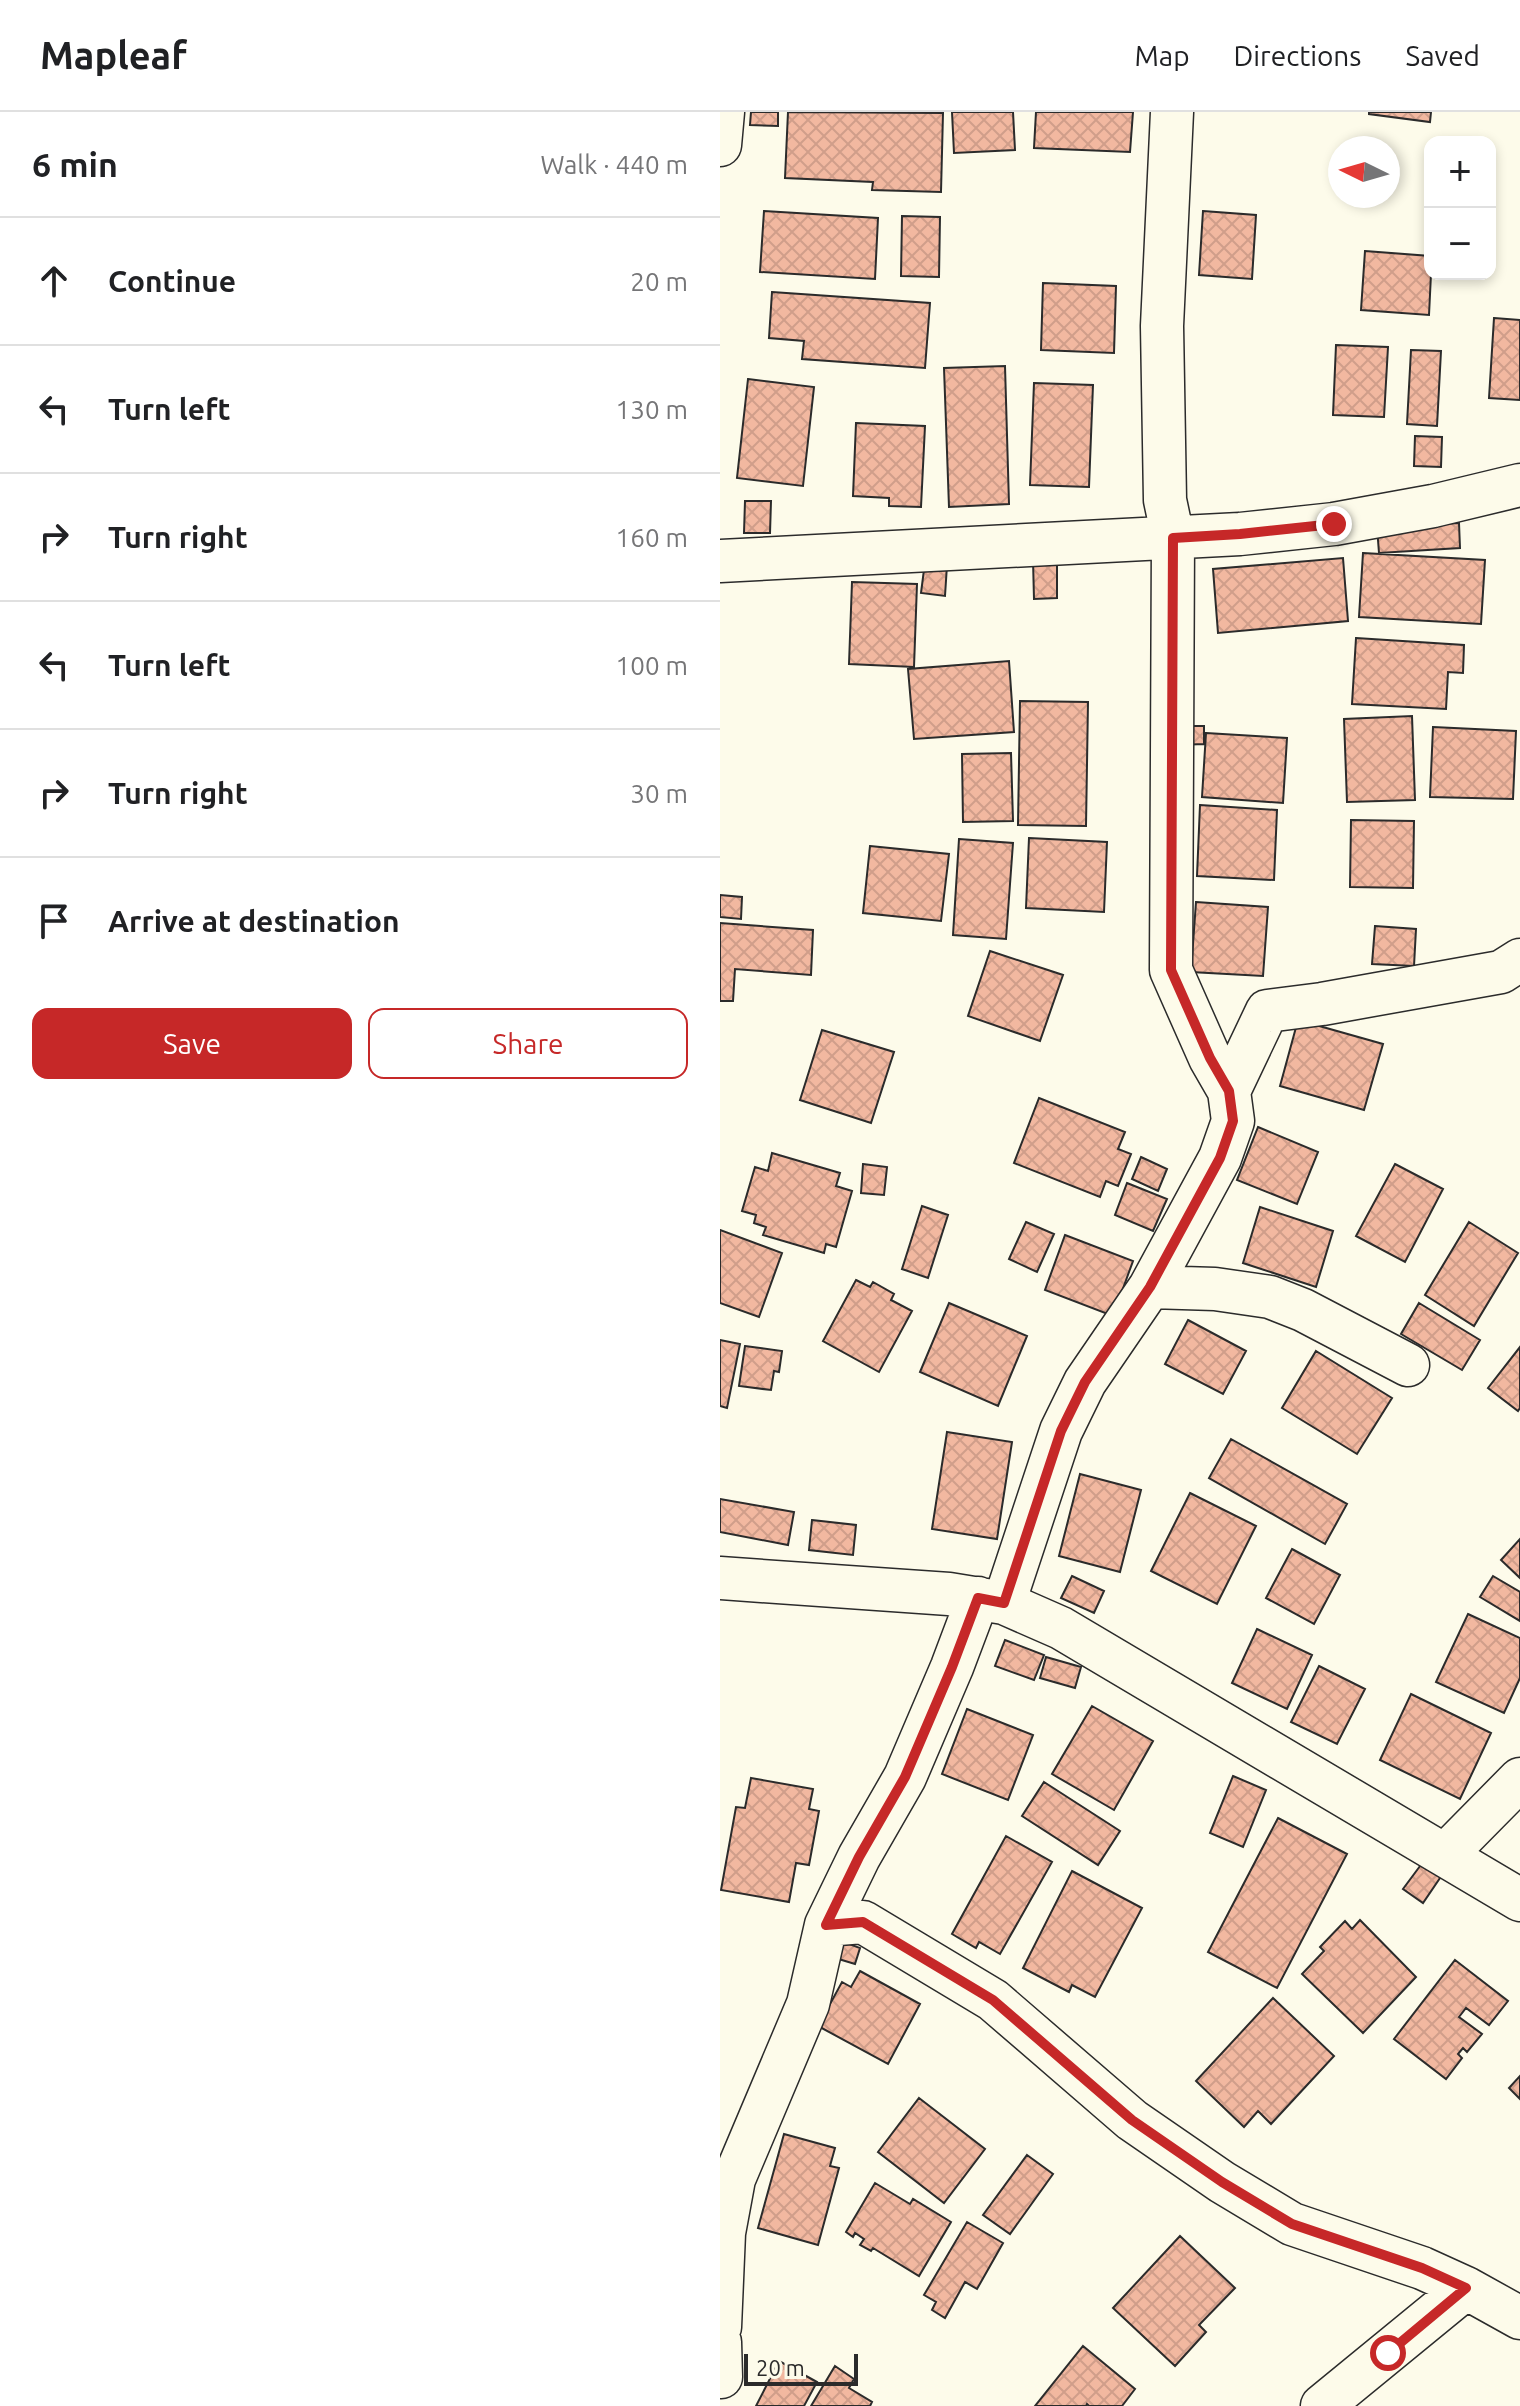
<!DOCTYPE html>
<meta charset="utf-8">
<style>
:root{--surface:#fff;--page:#f2f2f2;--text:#202124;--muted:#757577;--line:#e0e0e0;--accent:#c62828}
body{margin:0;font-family:Ubuntu,sans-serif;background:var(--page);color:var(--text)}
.controls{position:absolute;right:24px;top:24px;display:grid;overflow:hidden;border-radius:16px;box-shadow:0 4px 12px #0003}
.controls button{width:72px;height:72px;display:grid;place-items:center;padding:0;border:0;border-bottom:2px solid var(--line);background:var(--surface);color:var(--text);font:40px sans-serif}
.compass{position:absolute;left:608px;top:24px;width:72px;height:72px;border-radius:50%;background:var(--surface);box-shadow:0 4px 12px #0003;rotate:275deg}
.scale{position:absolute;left:24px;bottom:20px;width:114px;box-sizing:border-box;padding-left:8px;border:4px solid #2b2b2b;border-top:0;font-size:22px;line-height:28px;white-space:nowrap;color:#2b2b2b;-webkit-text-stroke:6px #fdfbea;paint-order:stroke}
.stop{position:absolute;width:24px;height:24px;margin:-18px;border:6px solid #c62828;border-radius:50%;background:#fff}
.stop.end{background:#c62828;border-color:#fff;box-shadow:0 2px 8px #0008}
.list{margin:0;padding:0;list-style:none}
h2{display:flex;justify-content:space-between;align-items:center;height:104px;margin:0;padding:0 32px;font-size:34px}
h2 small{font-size:26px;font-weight:400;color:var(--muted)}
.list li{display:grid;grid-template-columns:52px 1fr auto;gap:24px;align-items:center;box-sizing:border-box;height:128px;padding:0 32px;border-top:2px solid var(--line)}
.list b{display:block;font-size:30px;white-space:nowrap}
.list em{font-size:26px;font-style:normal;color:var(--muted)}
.actions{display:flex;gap:16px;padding:24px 32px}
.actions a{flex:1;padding:18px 0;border:2px solid var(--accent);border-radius:16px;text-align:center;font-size:28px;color:var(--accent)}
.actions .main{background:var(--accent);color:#fff}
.icon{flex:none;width:44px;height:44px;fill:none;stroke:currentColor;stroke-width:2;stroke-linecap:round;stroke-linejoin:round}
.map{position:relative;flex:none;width:800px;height:2294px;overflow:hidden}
header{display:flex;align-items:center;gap:48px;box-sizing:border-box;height:112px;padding:0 40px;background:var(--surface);border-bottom:2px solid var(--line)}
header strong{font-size:38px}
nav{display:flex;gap:44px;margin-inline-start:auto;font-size:28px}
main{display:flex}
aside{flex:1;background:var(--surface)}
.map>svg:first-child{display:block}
</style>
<header>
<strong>Mapleaf</strong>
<nav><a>Map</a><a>Directions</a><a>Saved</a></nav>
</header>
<main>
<aside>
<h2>6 min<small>Walk · 440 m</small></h2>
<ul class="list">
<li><svg class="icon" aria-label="ahead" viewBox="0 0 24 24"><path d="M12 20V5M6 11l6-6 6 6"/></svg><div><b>Continue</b></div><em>20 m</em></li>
<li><svg class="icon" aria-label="left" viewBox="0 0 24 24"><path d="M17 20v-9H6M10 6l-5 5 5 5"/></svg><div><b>Turn left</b></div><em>130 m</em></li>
<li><svg class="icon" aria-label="right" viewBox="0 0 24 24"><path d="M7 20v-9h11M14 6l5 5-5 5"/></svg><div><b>Turn right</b></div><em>160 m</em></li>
<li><svg class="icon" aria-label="left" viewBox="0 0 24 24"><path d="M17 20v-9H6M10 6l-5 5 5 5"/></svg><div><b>Turn left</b></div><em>100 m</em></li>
<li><svg class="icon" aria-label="right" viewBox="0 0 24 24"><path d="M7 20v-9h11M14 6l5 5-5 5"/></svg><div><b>Turn right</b></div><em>30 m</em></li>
<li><svg class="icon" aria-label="arrive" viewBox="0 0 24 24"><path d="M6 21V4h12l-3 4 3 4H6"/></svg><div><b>Arrive at destination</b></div></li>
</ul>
<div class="actions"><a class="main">Save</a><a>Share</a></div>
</aside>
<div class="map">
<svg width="800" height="2294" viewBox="0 0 800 2294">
<defs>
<pattern id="building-cross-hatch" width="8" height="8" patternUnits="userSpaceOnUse" patternTransform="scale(2)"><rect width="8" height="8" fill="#f2b8a0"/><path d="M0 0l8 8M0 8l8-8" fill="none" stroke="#d09e8a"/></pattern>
</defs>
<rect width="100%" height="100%" fill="#fdfbea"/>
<path fill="url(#building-cross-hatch)" stroke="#2b2b2b" stroke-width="2" d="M 31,0 L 58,0 L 58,14 L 30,13 Z
M 68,0 L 223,1 L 221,80 L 152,78 L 153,70 L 65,66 Z
M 232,0 L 293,0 L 295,38 L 234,41 Z
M 316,0 L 413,0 L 410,40 L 314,36 Z
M 649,0 L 711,0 L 710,10 L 649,2 Z
M 44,99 L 158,106 L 155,167 L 40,160 Z
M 483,99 L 536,103 L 532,167 L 479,163 Z
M 182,104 L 220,105 L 219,165 L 181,164 Z
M 645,139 L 710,144 L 711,162 L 709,203 L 641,198 Z
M 323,171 L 396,174 L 394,241 L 321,238 Z
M 52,180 L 210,191 L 205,256 L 82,247 L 84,229 L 49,226 Z
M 774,206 L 800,208 L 800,288 L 769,286 Z
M 616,233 L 668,235 L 664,305 L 613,303 Z
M 691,238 L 721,239 L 717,314 L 687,312 Z
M 285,254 L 289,392 L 229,395 L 224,256 Z
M 28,267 L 94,275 L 83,374 L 17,366 Z
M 314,271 L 373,273 L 369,375 L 310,373 Z
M 136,311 L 205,314 L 201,395 L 169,394 L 169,386 L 133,384 Z
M 695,324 L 722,325 L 721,355 L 694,354 Z
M 25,389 L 51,389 L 50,421 L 24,421 Z
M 739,411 L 740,436 L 659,441 L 657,415 Z
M 643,441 L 765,448 L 761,512 L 639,505 Z
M 623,446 L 628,509 L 498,521 L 493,457 Z
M 313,448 L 337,448 L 337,486 L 314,487 Z
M 205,450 L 227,453 L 225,484 L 201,481 Z
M 132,470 L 197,472 L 194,555 L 129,552 Z
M 636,526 L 744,533 L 743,561 L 728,560 L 726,597 L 632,592 Z
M 289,549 L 294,620 L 194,627 L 188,557 Z
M 300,589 L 368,590 L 366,714 L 298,713 Z
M 692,604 L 695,688 L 627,690 L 624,607 Z
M 458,614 L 484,614 L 484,632 L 457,633 Z
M 713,615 L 796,619 L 793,687 L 710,685 Z
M 486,621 L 567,626 L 563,691 L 482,685 Z
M 291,641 L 293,709 L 243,710 L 242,642 Z
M 480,693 L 557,698 L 554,768 L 477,764 Z
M 631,708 L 694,709 L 693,776 L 630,775 Z
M 309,726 L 387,730 L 384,800 L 306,796 Z
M 239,727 L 293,731 L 286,827 L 233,823 Z
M 150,734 L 229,742 L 221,809 L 143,801 Z
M 0,783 L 22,785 L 21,807 L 0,805 Z
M 476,790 L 548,795 L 543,864 L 471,860 Z
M 0,811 L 93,818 L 91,863 L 15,857 L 13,889 L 0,889 Z
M 655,814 L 696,817 L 694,854 L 652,852 Z
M 270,839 L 343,863 L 320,929 L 248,904 Z
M 578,908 L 663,932 L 644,998 L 560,974 Z
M 102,918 L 174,940 L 151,1011 L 80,988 Z
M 319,986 L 405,1020 L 398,1037 L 411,1042 L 398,1074 L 386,1069 L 380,1085 L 294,1051 Z
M 538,1015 L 598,1040 L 577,1092 L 517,1068 Z
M 52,1041 L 120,1061 L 116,1074 L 132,1079 L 116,1135 L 106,1132 L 104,1141 L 43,1123 L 46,1115 L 34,1111 L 36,1103 L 22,1099 L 35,1055 L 48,1059 Z
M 421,1045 L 447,1057 L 438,1079 L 412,1067 Z
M 143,1052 L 167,1055 L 164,1083 L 141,1081 Z
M 675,1052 L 723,1077 L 685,1150 L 636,1124 Z
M 407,1071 L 447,1087 L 433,1119 L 395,1103 Z
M 202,1094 L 228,1103 L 208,1166 L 182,1157 Z
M 540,1095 L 613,1119 L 596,1175 L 523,1151 Z
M 306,1110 L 334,1122 L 317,1160 L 289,1147 Z
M 749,1110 L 798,1141 L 754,1214 L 705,1183 Z
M 0,1118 L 62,1141 L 39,1205 L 0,1191 Z
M 345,1123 L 413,1149 L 393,1204 L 325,1178 Z
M 136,1168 L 150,1175 L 153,1170 L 174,1182 L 171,1188 L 192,1199 L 159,1260 L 103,1229 Z
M 229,1191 L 307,1224 L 278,1294 L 200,1260 Z
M 699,1191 L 760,1228 L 742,1258 L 681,1222 Z
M 468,1208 L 526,1239 L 503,1282 L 445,1252 Z
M 0,1228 L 20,1232 L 7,1296 L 0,1294 Z
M 25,1234 L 62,1239 L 59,1260 L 54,1259 L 51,1278 L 19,1274 Z
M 800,1235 L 800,1296 L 798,1299 L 768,1276 Z
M 596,1239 L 672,1286 L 637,1342 L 562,1296 Z
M 227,1320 L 292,1330 L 277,1427 L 212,1417 Z
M 511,1327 L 627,1392 L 605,1432 L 489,1366 Z
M 360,1362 L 421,1378 L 400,1460 L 339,1444 Z
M 470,1381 L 536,1414 L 497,1492 L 431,1459 Z
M 0,1387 L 74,1400 L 68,1433 L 0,1420 Z
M 92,1408 L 136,1413 L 133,1443 L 89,1438 Z
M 800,1427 L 800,1466 L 781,1448 Z
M 572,1437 L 620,1463 L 594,1512 L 546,1486 Z
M 352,1464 L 384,1479 L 374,1501 L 341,1486 Z
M 773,1464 L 800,1480 L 800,1509 L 760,1485 Z
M 748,1502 L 800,1526 L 800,1566 L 784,1601 L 716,1570 Z
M 537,1517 L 592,1543 L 567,1597 L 512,1571 Z
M 285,1528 L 324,1543 L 314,1568 L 275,1554 Z
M 326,1545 L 361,1555 L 355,1576 L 320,1566 Z
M 599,1554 L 645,1577 L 617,1632 L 571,1610 Z
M 691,1582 L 771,1621 L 740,1687 L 660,1648 Z
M 372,1594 L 433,1629 L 394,1698 L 332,1662 Z
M 247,1597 L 313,1623 L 288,1688 L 222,1662 Z
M 513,1664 L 546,1678 L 523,1735 L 490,1721 Z
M 31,1666 L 93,1677 L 89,1697 L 99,1699 L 89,1753 L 76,1751 L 69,1790 L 1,1778 L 16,1695 L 25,1696 Z
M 324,1670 L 400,1719 L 378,1753 L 302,1704 Z
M 558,1706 L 627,1742 L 557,1876 L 488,1840 Z
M 286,1724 L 332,1750 L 280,1842 L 259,1830 L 256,1836 L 232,1822 Z
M 703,1750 L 722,1763 L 703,1791 L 683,1777 Z
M 352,1759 L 422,1796 L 375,1885 L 352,1873 L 349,1880 L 303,1856 Z
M 640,1808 L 696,1865 L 643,1921 L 582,1862 L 604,1839 L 600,1835 L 625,1809 L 632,1817 Z
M 119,1823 L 131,1827 L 129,1832 L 140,1836 L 135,1852 L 112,1845 Z
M 735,1848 L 788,1889 L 769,1913 L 746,1896 L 739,1905 L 762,1922 L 747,1940 L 743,1936 L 738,1942 L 742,1946 L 726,1967 L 674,1927 Z
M 140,1859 L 200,1892 L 168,1952 L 98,1914 L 122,1870 L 131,1875 Z
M 553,1886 L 614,1944 L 551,2012 L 538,1999 L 524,2015 L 476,1969 Z
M 800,1964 L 800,1987 L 789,1976 Z
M 199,1986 L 265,2037 L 224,2091 L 158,2040 Z
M 64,2022 L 115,2036 L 110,2054 L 119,2056 L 98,2133 L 38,2116 Z
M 307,2043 L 333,2062 L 290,2122 L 263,2103 Z
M 155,2071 L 190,2092 L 193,2087 L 231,2110 L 199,2164 L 153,2136 L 151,2139 L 140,2133 L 144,2127 L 135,2121 L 133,2125 L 126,2120 Z
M 247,2110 L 283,2131 L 257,2177 L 245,2170 L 225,2206 L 212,2198 L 216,2190 L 204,2183 Z
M 460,2124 L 515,2176 L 479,2213 L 486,2220 L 455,2254 L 393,2196 Z
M 363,2234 L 415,2277 L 402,2294 L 369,2294 L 367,2292 L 366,2294 L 315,2294 Z
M 59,2249 L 97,2270 L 84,2294 L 36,2294 Z
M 115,2254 L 134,2267 L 129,2276 L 152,2290 L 150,2294 L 91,2294 Z"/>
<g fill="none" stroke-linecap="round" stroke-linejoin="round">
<g stroke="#2b2b2b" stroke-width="45">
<path id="minor" d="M 0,33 L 3,0
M 0,449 L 520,422 L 614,412 L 713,394 L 800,373
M 509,979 L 547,899 L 602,892 L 781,860 L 800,848
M 430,1175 L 495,1177 L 550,1185 L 583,1198 L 688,1253
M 0,1466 L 229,1482 L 284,1491 L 341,1516 L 800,1788
M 284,1491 L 341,1319 L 365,1270 L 430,1175 L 500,1046 L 513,1009 L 509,979 L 490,946 L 451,858 L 453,426 L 445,388 L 442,214 L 452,0
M 726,1742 L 800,1667
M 106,1813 L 143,1810 L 273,1888 L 412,2008 L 502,2070 L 572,2112 L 702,2156 L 746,2176 L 800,2206
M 0,2068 L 14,2067 L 88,1892 L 106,1813 L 139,1745 L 185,1665 L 232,1555 L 258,1486
M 0,2215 L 4,2121 L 14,2067
M 0,2230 L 1,2265
M 602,2294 L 746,2176"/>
</g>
<use href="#minor" stroke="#fdfbea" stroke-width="42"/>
</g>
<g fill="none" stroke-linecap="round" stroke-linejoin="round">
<path stroke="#c62828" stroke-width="10" d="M 614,412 L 520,422 L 453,426 L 451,858 L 490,946 L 509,979 L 513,1009 L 500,1046 L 430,1175 L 365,1270 L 341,1319 L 284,1491 L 258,1486 L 232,1555 L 185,1665 L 139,1745 L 106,1813 L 143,1810 L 273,1888 L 412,2008 L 502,2070 L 572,2112 L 702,2156 L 746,2176 L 668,2241"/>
</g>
</svg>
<div class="controls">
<button>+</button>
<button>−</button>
</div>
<svg class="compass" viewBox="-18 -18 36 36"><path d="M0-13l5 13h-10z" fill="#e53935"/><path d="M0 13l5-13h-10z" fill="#757577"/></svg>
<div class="scale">20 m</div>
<div class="stop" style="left:668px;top:2241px"></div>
<div class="stop end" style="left:614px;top:412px"></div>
</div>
</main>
